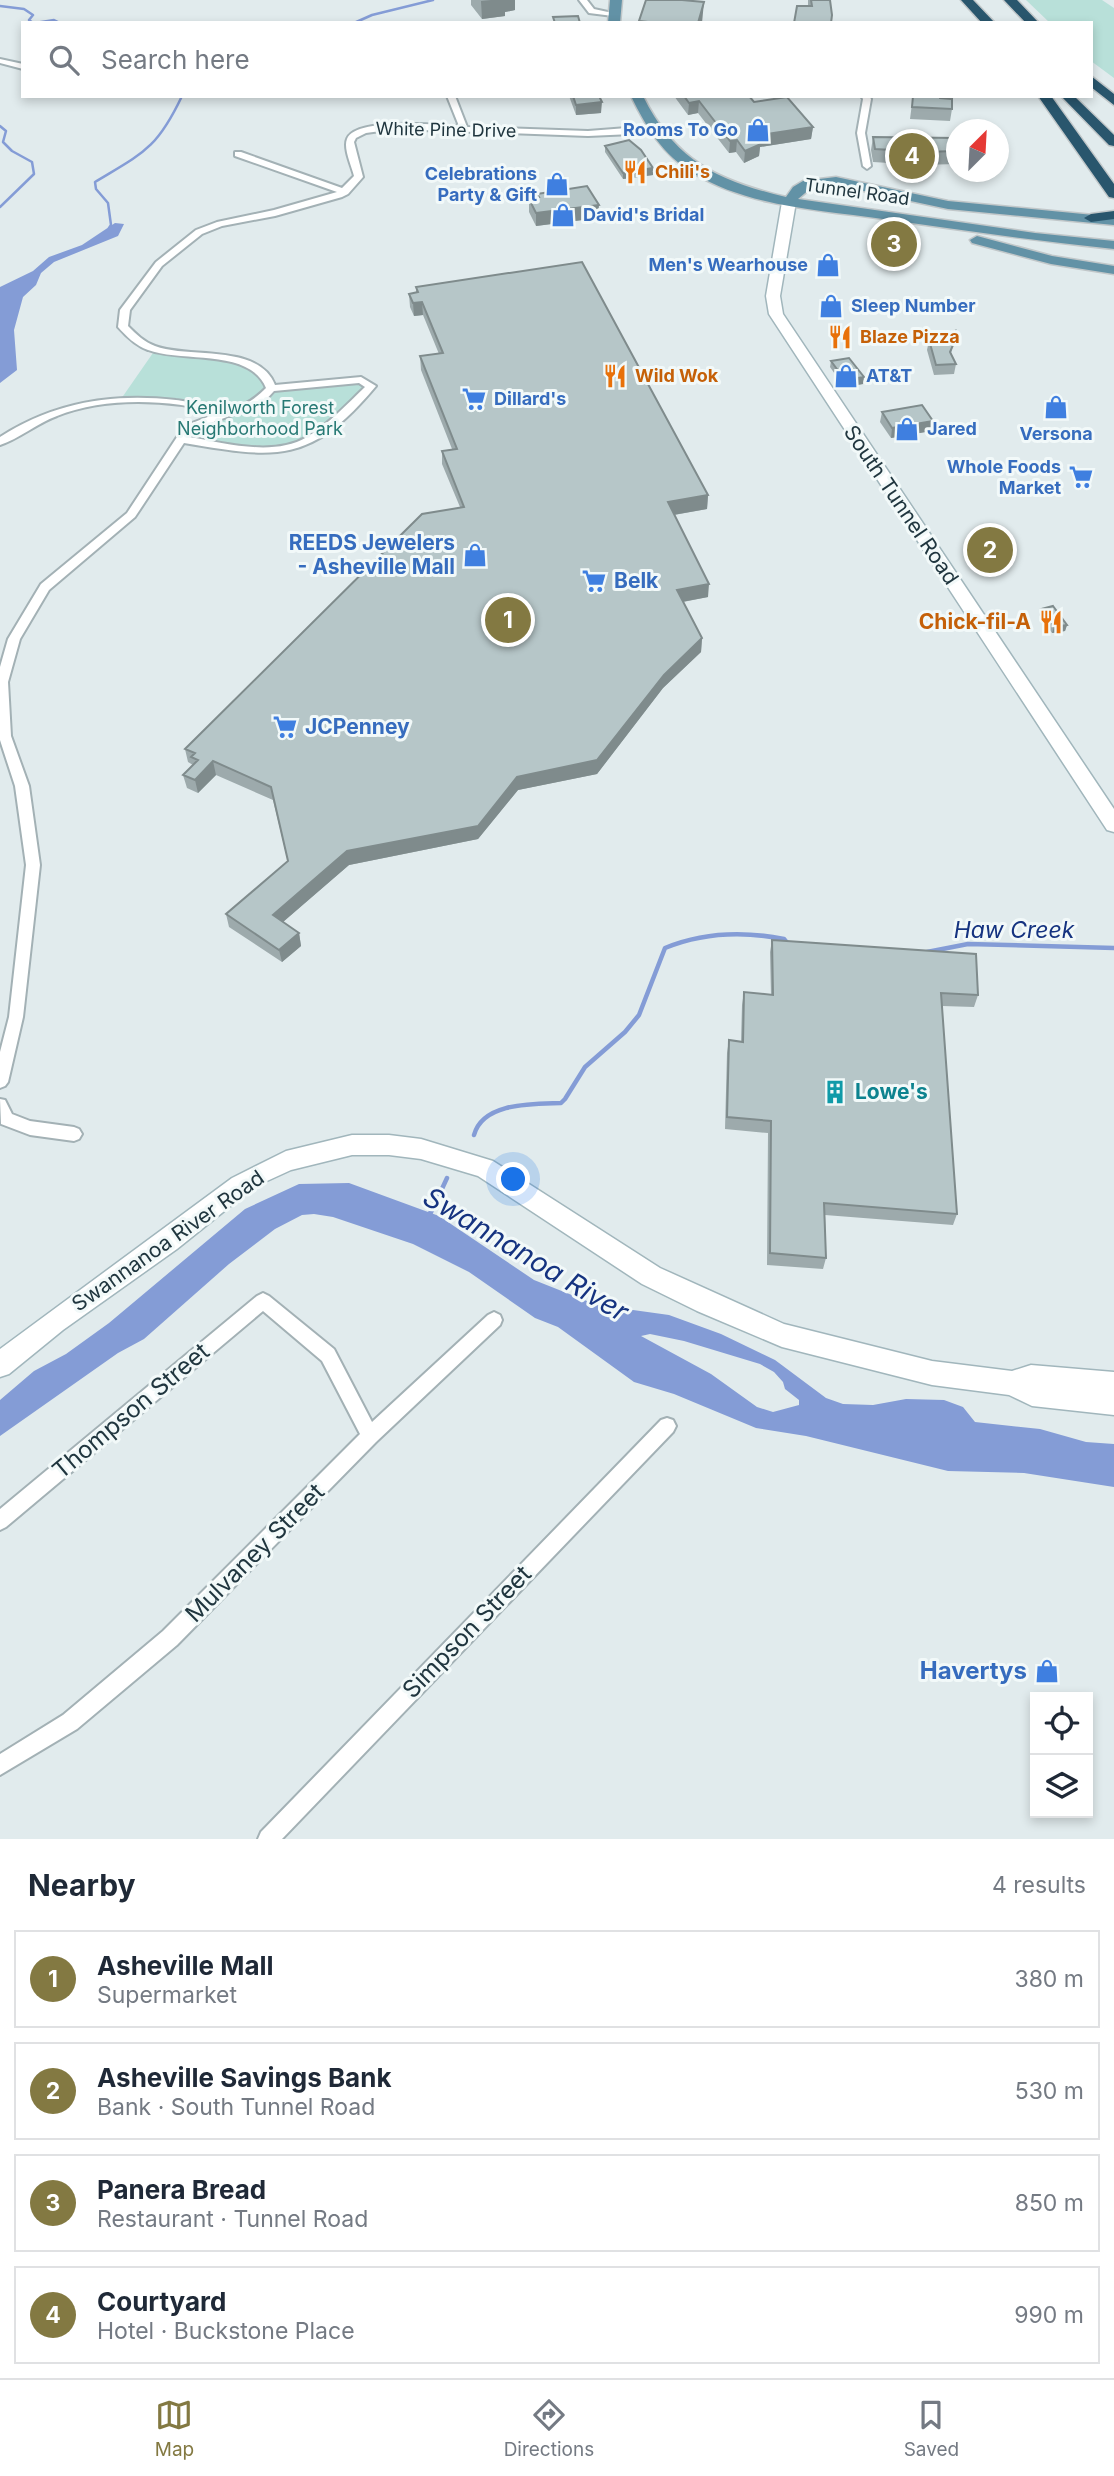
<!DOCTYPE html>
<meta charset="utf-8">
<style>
:root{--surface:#fff;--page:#f6f6f7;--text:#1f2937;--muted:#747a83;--line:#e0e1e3;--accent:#837942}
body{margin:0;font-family:Inter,sans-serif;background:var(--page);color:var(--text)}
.controls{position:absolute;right:21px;bottom:21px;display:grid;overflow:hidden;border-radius:0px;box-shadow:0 4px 10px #0003}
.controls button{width:63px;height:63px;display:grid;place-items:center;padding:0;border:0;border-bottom:2px solid var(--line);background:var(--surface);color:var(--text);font:35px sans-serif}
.compass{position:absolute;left:946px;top:119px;width:63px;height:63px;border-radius:50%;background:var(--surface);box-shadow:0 4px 10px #0003;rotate:24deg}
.you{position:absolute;left:514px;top:1180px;width:24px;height:24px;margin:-18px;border:5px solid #fff;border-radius:50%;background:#1a73e8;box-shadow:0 0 0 10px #1a73e833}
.badge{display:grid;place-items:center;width:46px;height:46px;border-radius:50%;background:var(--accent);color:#fff;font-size:23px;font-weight:700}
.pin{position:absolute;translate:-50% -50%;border:4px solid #fff;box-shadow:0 2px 7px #0006}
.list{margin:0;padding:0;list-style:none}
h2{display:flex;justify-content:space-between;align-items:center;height:91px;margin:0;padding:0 28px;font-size:30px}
h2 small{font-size:23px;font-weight:400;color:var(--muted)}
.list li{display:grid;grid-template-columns:46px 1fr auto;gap:21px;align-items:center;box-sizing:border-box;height:98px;margin:0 14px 14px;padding:0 14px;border:2px solid var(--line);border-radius:0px}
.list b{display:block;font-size:26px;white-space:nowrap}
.list p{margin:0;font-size:23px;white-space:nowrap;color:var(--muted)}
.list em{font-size:23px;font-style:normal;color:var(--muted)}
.icon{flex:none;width:38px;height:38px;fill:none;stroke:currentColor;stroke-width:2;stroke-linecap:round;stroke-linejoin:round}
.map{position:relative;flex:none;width:1114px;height:1839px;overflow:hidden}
.search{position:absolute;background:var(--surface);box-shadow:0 4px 10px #0003;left:21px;right:21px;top:21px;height:77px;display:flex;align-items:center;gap:18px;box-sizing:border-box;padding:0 24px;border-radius:0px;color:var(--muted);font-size:26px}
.sheet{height:539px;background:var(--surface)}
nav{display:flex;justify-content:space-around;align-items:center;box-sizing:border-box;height:98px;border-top:2px solid var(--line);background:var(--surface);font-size:19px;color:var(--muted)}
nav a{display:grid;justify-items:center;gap:4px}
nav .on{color:var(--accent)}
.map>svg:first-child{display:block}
</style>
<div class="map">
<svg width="1114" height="1839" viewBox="0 0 1114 1839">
<rect width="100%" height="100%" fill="#e1ebed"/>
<path fill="#b8e0d9" d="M 1026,0 L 1102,0 L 1114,8 L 1114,78 L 1091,61 L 1091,23 L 1050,23 Z
M 155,350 L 220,358 L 247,365 L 271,388 L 361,380 L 371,386 C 352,404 324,437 299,445 C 261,457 219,445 181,439 L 196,425 L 226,413 L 185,403 L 121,399 Z"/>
<path fill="#849cd6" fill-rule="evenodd" d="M 115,223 L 124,224 L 118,236 L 54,262 L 41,273 L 36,285 L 23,297 L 14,330 L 17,370 L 0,383 L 0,287 L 33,271 L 49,257 L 82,245 Z
M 349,1183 L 439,1216 L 534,1280 L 597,1305 L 669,1315 L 721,1334 L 775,1360 L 826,1398 L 843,1404 L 873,1405 L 906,1399 L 944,1400 L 963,1407 L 975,1422 L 1040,1429 L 1086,1442 L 1114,1444 L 1114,1487 L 1024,1473 L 948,1471 L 806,1436 L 756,1428 L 674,1394 L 634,1382 L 558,1327 L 535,1318 L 469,1272 L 413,1244 L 333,1217 L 314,1214 L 302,1215 L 275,1229 L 229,1264 L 144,1339 L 118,1353 L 0,1436 L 0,1400 L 34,1371 L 66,1354 L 109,1323 L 245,1209 L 299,1184 ZM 650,1334 L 684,1341 L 760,1364 L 774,1372 L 783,1382 L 785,1389 L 799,1400 L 799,1405 L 773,1412 L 757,1407 L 711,1374 L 641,1336 Z"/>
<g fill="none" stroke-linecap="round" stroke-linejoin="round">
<path stroke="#849cd6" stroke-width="2.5" d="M 0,6 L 24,9 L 33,15 L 29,20 L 33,23
M 35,23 L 54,20 L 60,23
M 354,23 L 372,15 L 433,0
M 0,126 L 6,131 L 3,142 L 12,151 L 32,162 L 34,174 L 0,207
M 109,228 L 111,225 L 108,203 L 96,189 L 95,182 C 143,153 157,149 182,96"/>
<path stroke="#849cd6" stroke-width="4.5" d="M 927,952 L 968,944 L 1114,948
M 474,1135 C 483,1102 533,1104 561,1103 L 565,1099 L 585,1067 L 625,1032 L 639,1015 L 665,948 C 704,932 743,931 784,939 L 788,944
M 435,1204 L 447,1178"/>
<path stroke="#849cd6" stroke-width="5" d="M 429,1216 L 435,1203"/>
<g stroke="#a3b1b5" stroke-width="4">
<path id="street" d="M 579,0 L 587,0 L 594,9 L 617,14 L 613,16 L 589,13 Z
M 0,59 L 23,64 L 23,69 L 0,63 Z
M 447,96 L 455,96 L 467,127 L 588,131 L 653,126 L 657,129 L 632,134 L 588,136 L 395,129 L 366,133 L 356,138 L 354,142 L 363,177 L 348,194 L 342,197 L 275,216 L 222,226 L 202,234 L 162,266 L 130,310 L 128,326 C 136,334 144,342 155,346 C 189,359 259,343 275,385 L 361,377 L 376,386 C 311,464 277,459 184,443 L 135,517 L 49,590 L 20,639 L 8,682 L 11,736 L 29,786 L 40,865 L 23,1017 L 8,1082 L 5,1086 L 0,1088 L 0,1052 L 9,1017 L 26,865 L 15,786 L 0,740 L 0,667 L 8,639 L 41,584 L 127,513 L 177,437 L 192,423 L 218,413 C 169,399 105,397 57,416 C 37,423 19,439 0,445 L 0,437 C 55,402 112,393 176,400 C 188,401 222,410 229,409 C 244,407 256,398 266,388 C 250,348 182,363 148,350 C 136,346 126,336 118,327 L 120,310 L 156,262 L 196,230 L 217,222 L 274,210 L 337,192 L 235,156 L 235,152 L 241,152 L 342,188 L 354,176 C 352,167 343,148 347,139 C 355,117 438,125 459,126 ZM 359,383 L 365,387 C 347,404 329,424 307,437 C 273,457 226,443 189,437 L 200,427 L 262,404 L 274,391 Z
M 861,96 L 869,96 L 871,99 L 865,133 L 871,166 L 867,169 L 863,166 L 857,133 L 863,99 Z
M 0,1099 L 5,1100 L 12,1114 L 30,1121 L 74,1127 L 79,1129 L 82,1134 L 79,1139 L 74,1141 L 30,1135 L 1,1124 Z
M 263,1293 L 269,1296 L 334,1349 L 372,1422 L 488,1315 L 494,1312 L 500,1315 L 502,1320 L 500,1325 L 376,1442 L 177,1645 L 77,1729 L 0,1775 L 0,1754 L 63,1715 L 163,1631 L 360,1434 L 322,1361 L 263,1311 L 6,1527 L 0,1530 L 0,1509 L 257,1296 Z
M 667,1418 L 673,1420 L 676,1426 L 673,1432 L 282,1839 L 258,1839 L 261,1832 L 661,1420 Z"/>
</g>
<g stroke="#a1b6bc" stroke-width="3">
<path id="secondary" d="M 789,198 L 796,202 L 780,296 L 783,314 L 1114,809 L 1114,832 L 1107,830 L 769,314 L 766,296 L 782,202 Z
M 352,1135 L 389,1135 L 421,1139 L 493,1161 L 660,1268 L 784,1324 L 932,1361 L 1012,1371 L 1031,1365 L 1114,1372 L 1114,1415 L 1032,1406 L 1009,1395 L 932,1385 L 782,1347 L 697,1311 L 642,1284 L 478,1176 L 421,1159 L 389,1155 L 352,1155 L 291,1170 L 267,1181 L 248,1192 L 177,1249 L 63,1330 L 9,1374 L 0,1377 L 0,1349 L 232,1178 L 286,1151 Z"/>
</g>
<g stroke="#c1c7c9" stroke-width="3">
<path id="primary" d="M 610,0 L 622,0 L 620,23 L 608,23 Z
M 631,96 L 643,96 C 675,161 718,181 786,197 L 793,187 L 803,181 L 836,177 L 948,201 L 1114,217 L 1114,225 L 948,209 L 836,185 L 811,188 L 798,199 L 1035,233 L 1114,241 L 1114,249 C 1037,241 960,230 883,219 C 820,210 749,207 693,173 C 663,155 646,127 631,96 Z
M 977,236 L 1052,256 L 1114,266 L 1114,274 L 1051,264 L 972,243 L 970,240 Z"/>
</g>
<g stroke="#c1c7c9" stroke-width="3">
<path id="highway" d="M 961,0 L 973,0 L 995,23 L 982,23 Z
M 1004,0 L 1017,0 L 1039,23 L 1026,23 Z
M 1091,76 L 1114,94 L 1114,105 L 1091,87 Z
M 1038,96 L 1051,96 L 1114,184 L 1114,198 L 1109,197 Z
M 1061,96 L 1074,96 L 1114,135 L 1114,146 L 1109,145 Z
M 1114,211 L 1114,219 L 1091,222 L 1084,218 L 1091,214 Z"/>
</g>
<use href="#street" fill="#fff" fill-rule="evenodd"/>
<use href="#secondary" fill="#fff" fill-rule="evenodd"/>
<use href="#primary" fill="#6292a6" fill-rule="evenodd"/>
<use href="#highway" fill="#29566d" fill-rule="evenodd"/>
</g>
<path fill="#9daaac" d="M 471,0 L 515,0 L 515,10 L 505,12 L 505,16 L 482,19 L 471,5 Z
M 808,0 L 830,0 L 832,15 L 808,6 Z
M 569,96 L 599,96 L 601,113 L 576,115 Z
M 674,96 L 749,96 L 754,102 L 813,127 L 811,139 L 760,147 L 759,156 L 744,163 L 736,152 L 729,153 L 698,113 L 688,115 Z
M 913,96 L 940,98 L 952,109 L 950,121 L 910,119 Z
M 873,137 L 956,138 L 956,164 L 922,165 L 873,162 L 871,150 Z
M 605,146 L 653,168 L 653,175 L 623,179 L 605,152 Z
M 537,194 L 598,218 L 536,226 L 529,212 L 529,199 L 537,197 Z
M 879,227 L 913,242 L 911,252 L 876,249 Z
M 416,287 L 708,495 L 707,509 L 674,515 L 708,597 L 683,602 L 702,638 L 701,652 L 663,688 L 597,774 L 518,790 L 478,839 L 349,865 L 283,922 L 299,933 L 301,946 L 282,962 L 229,927 L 226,914 L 288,862 L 273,800 L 216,775 L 198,793 L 187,788 L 183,775 L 193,765 L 188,762 L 185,749 L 460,507 L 442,464 L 442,451 L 452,449 L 421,370 L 420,356 L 439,354 L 423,315 L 414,316 L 410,307 L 409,294 L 416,293 Z
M 955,331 L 952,344 L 953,345 L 951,353 L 956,364 L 954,374 L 934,375 L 927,350 L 929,340 Z
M 831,361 L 863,384 L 844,387 L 830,367 Z
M 882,412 L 931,431 L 891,438 L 880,422 Z
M 984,531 L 1000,536 L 1006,551 L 1004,558 L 976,555 L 978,537 L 983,538 Z
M 1041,609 L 1067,625 L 1065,631 L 1052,633 L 1039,615 Z
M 772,940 L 978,995 L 974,1007 L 942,1006 L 957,1214 L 953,1225 L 825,1215 L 826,1258 L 823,1269 L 767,1265 L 768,1133 L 725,1129 L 727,1053 L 729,1040 L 741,1042 L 742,1005 L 744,992 L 771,995 L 770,952 Z"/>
<path fill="#7f8b8c" d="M 491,0 L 515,0 L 515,10 L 505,12 L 505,16 L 482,19 L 481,1 Z
M 704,2 L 702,23 L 698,23 Z
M 699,101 L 698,113 L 688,115 L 689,103 Z
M 602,102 L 601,113 L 576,115 L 576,105 Z
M 813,127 L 811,139 L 760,147 L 759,156 L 744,163 L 745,151 L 754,136 Z
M 737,140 L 736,152 L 729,153 L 730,141 Z
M 653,168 L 653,175 L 623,179 L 623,173 Z
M 599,205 L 598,218 L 536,226 L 536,213 Z
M 422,302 L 423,315 L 414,316 L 413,303 Z
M 864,377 L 863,384 L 844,387 L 845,380 Z
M 933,421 L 931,431 L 891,438 L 892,428 Z
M 708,495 L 707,509 L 667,516 L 668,502 Z
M 709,584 L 708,597 L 676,603 L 677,590 Z
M 1067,625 L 1065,631 L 1052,633 L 1054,627 Z
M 702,638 L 701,652 L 663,688 L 597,774 L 518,790 L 478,839 L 349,865 L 276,928 L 273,915 L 347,851 L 517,777 L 664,675 Z
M 213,761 L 216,775 L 198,793 L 195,780 Z
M 299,933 L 301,946 L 282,962 L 279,950 Z"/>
<path fill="#b6c6c8" stroke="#7f8b8c" stroke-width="2" d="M 646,0 L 682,0 L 704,2 L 698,23 L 647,23 L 648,22 L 639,21 Z
M 811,0 L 830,0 L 832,15 L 831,23 L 794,23 L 797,6 L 812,6 Z
M 578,16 L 580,23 L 555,23 L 553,17 Z
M 573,96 L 599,96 L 602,102 L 576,105 Z
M 684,96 L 749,96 L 754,102 L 787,97 L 813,127 L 754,136 L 761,144 L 745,151 L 737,140 L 730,141 L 699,101 L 689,103 Z
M 913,96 L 939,96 L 940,98 L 952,99 L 952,109 L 912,107 Z
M 873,137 L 956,138 L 956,151 L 924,152 L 875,149 Z
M 629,140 L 641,150 L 653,168 L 623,173 L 605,146 Z
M 587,186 L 599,205 L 536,213 L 529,199 L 539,197 L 537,194 Z
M 879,227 L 914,230 L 913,242 L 877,239 Z
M 582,262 L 708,495 L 668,502 L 709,584 L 677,590 L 702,638 L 664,675 L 597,760 L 517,777 L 478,826 L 347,851 L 273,915 L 299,933 L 279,950 L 226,914 L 288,861 L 271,787 L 213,761 L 195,780 L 183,775 L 198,760 L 191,757 L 195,753 L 185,749 L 422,514 L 464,507 L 442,451 L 457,449 L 420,356 L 443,353 L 422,302 L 413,303 L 409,294 L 418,292 L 416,287 Z
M 955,331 L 950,344 L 953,345 L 950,352 L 956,364 L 936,365 L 929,340 Z
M 849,358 L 864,377 L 845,380 L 831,361 Z
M 922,405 L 933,421 L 892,428 L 882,412 Z
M 984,531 L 1000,533 L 1000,536 L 1007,537 L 1006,551 L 977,548 L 978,537 L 984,538 Z
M 1053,606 L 1067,625 L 1054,627 L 1041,609 Z
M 772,940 L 976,954 L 978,995 L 941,993 L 957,1214 L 824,1203 L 826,1258 L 770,1253 L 771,1121 L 727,1117 L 729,1040 L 743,1042 L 744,992 L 773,995 Z"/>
<defs>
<g id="shop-bare" transform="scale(1.89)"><path d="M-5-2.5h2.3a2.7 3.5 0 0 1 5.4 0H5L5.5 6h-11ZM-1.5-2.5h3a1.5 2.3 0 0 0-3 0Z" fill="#3f7fe0" stroke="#f2f9f9" stroke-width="2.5" paint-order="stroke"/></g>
<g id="restaurant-bare" transform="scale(1.89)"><path d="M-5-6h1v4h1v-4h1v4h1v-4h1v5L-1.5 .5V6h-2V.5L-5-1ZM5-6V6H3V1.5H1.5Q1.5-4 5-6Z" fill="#e8710a" stroke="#f2f9f9" stroke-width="2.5" paint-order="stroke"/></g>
<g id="supermarket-bare" transform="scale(1.89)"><path d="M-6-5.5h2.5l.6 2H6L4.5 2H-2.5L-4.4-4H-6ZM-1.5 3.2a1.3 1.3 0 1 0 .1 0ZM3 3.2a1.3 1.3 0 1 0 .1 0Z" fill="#3f7fe0" stroke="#f2f9f9" stroke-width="2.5" paint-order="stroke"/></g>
<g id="building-bare" transform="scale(1.89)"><path d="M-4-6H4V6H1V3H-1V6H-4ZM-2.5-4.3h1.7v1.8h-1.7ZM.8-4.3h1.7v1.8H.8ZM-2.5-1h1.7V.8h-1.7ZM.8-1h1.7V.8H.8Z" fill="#0f9aa8" stroke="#f2f9f9" stroke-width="2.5" paint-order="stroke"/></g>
</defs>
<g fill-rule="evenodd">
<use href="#shop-bare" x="758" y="130"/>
<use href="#restaurant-bare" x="635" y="172"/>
<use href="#shop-bare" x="557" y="184"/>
<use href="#shop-bare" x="563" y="215"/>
<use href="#shop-bare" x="828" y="265"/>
<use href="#shop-bare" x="831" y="306"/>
<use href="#restaurant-bare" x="840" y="337"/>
<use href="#restaurant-bare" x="615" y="376"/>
<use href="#shop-bare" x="846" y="376"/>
<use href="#supermarket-bare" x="474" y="399"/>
<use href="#shop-bare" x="1056" y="407"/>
<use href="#shop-bare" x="907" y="429"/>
<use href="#supermarket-bare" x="1081" y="477"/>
<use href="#shop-bare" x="475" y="555"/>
<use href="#supermarket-bare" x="594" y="581"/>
<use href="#restaurant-bare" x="1051" y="622"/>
<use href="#supermarket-bare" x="285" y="727"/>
<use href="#building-bare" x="835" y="1092"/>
<use href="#shop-bare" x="1047" y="1671"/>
</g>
<g text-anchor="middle" stroke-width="6" stroke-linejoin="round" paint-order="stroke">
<g font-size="18" fill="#20363f" stroke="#f2f9f9">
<text transform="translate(446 130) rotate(1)" y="6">White Pine Drive</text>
<text transform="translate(857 192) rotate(8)" y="6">Tunnel Road</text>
</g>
<g font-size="18" font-weight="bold" fill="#366cbe" stroke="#f2f9f9" text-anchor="start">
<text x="738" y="136" text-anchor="end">Rooms To Go</text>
<text x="537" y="180" text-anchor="end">Celebrations<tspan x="537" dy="21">Party &amp; Gift</tspan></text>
<text x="583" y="221">David's Bridal</text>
<text x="808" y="271" text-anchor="end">Men's Wearhouse</text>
<text x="851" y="312">Sleep Number</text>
<text x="866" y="382">AT&amp;T</text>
<text x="494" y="405">Dillard's</text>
<text x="927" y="435">Jared</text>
<text x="1056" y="440" text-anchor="middle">Versona</text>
<text x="1061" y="473" text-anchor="end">Whole Foods<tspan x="1061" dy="21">Market</tspan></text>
</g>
<g font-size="18" font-weight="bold" fill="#c56008" stroke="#f2f9f9" text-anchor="start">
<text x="655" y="178">Chili's</text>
<text x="860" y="343">Blaze Pizza</text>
<text x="635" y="382">Wild Wok</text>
</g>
<g font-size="18" fill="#277974" stroke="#f2f9f9">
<text x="260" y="414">Kenilworth Forest<tspan x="260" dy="21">Neighborhood Park</tspan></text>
</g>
<g font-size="21" fill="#20363f" stroke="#f2f9f9">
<text transform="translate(901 505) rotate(56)" y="7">South Tunnel Road</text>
<text transform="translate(168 1241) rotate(-35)" y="7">Swannanoa River Road</text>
</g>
<g font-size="21" font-weight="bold" fill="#366cbe" stroke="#f2f9f9" text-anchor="start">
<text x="455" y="550" text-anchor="end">REEDS Jewelers<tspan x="455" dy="24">- Asheville Mall</tspan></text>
<text x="614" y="588">Belk</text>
<text x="305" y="734">JCPenney</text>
</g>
<g font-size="21" font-weight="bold" fill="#c56008" stroke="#f2f9f9" text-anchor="end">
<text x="1031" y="629">Chick-fil-A</text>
</g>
<g font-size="21" font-weight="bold" fill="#0d838f" stroke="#f2f9f9" text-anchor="start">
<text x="855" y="1099">Lowe's</text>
</g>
<g font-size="23" font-style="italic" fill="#153380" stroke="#f2f9f9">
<text x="1014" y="938">Haw Creek</text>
</g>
<g font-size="24" fill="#20363f" stroke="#f2f9f9">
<text transform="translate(131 1411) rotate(-40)" y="8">Thompson Street</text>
<text transform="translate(255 1553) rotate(-45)" y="8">Mulvaney Street</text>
<text transform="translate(467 1632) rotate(-46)" y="8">Simpson Street</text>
</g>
<g font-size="24" font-weight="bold" fill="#366cbe" stroke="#f2f9f9" text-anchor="end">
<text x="1027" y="1679">Havertys</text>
</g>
<g font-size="28" font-style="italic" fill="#153380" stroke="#f2f9f9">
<text transform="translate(526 1254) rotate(31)" y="10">Swannanoa River</text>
</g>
</g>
</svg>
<div class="controls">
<button><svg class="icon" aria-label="locate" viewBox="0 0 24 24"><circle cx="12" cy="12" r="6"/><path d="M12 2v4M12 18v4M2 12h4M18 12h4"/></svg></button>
<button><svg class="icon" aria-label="layers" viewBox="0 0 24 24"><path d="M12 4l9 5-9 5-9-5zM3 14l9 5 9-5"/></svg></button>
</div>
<svg class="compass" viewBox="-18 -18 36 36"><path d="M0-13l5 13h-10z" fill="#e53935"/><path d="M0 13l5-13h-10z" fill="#747a83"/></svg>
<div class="you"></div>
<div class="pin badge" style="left:508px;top:620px">1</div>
<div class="pin badge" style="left:990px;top:550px">2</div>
<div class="pin badge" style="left:894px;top:244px">3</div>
<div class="pin badge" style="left:912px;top:156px">4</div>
<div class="search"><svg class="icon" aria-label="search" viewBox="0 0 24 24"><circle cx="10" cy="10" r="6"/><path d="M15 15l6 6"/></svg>Search here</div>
</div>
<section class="sheet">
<h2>Nearby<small>4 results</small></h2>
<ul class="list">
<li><span class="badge">1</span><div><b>Asheville Mall</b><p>Supermarket</p></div><em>380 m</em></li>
<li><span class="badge">2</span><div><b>Asheville Savings Bank</b><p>Bank · South Tunnel Road</p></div><em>530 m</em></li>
<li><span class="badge">3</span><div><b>Panera Bread</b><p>Restaurant · Tunnel Road</p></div><em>850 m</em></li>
<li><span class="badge">4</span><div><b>Courtyard</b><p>Hotel · Buckstone Place</p></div><em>990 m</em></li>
</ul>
</section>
<nav>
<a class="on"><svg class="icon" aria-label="map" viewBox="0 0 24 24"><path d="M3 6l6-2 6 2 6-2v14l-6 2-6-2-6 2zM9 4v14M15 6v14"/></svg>Map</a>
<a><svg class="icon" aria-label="directions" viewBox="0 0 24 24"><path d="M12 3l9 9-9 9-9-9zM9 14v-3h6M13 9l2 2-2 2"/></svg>Directions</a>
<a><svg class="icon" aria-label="saved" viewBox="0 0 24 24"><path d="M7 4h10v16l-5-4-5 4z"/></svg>Saved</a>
</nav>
